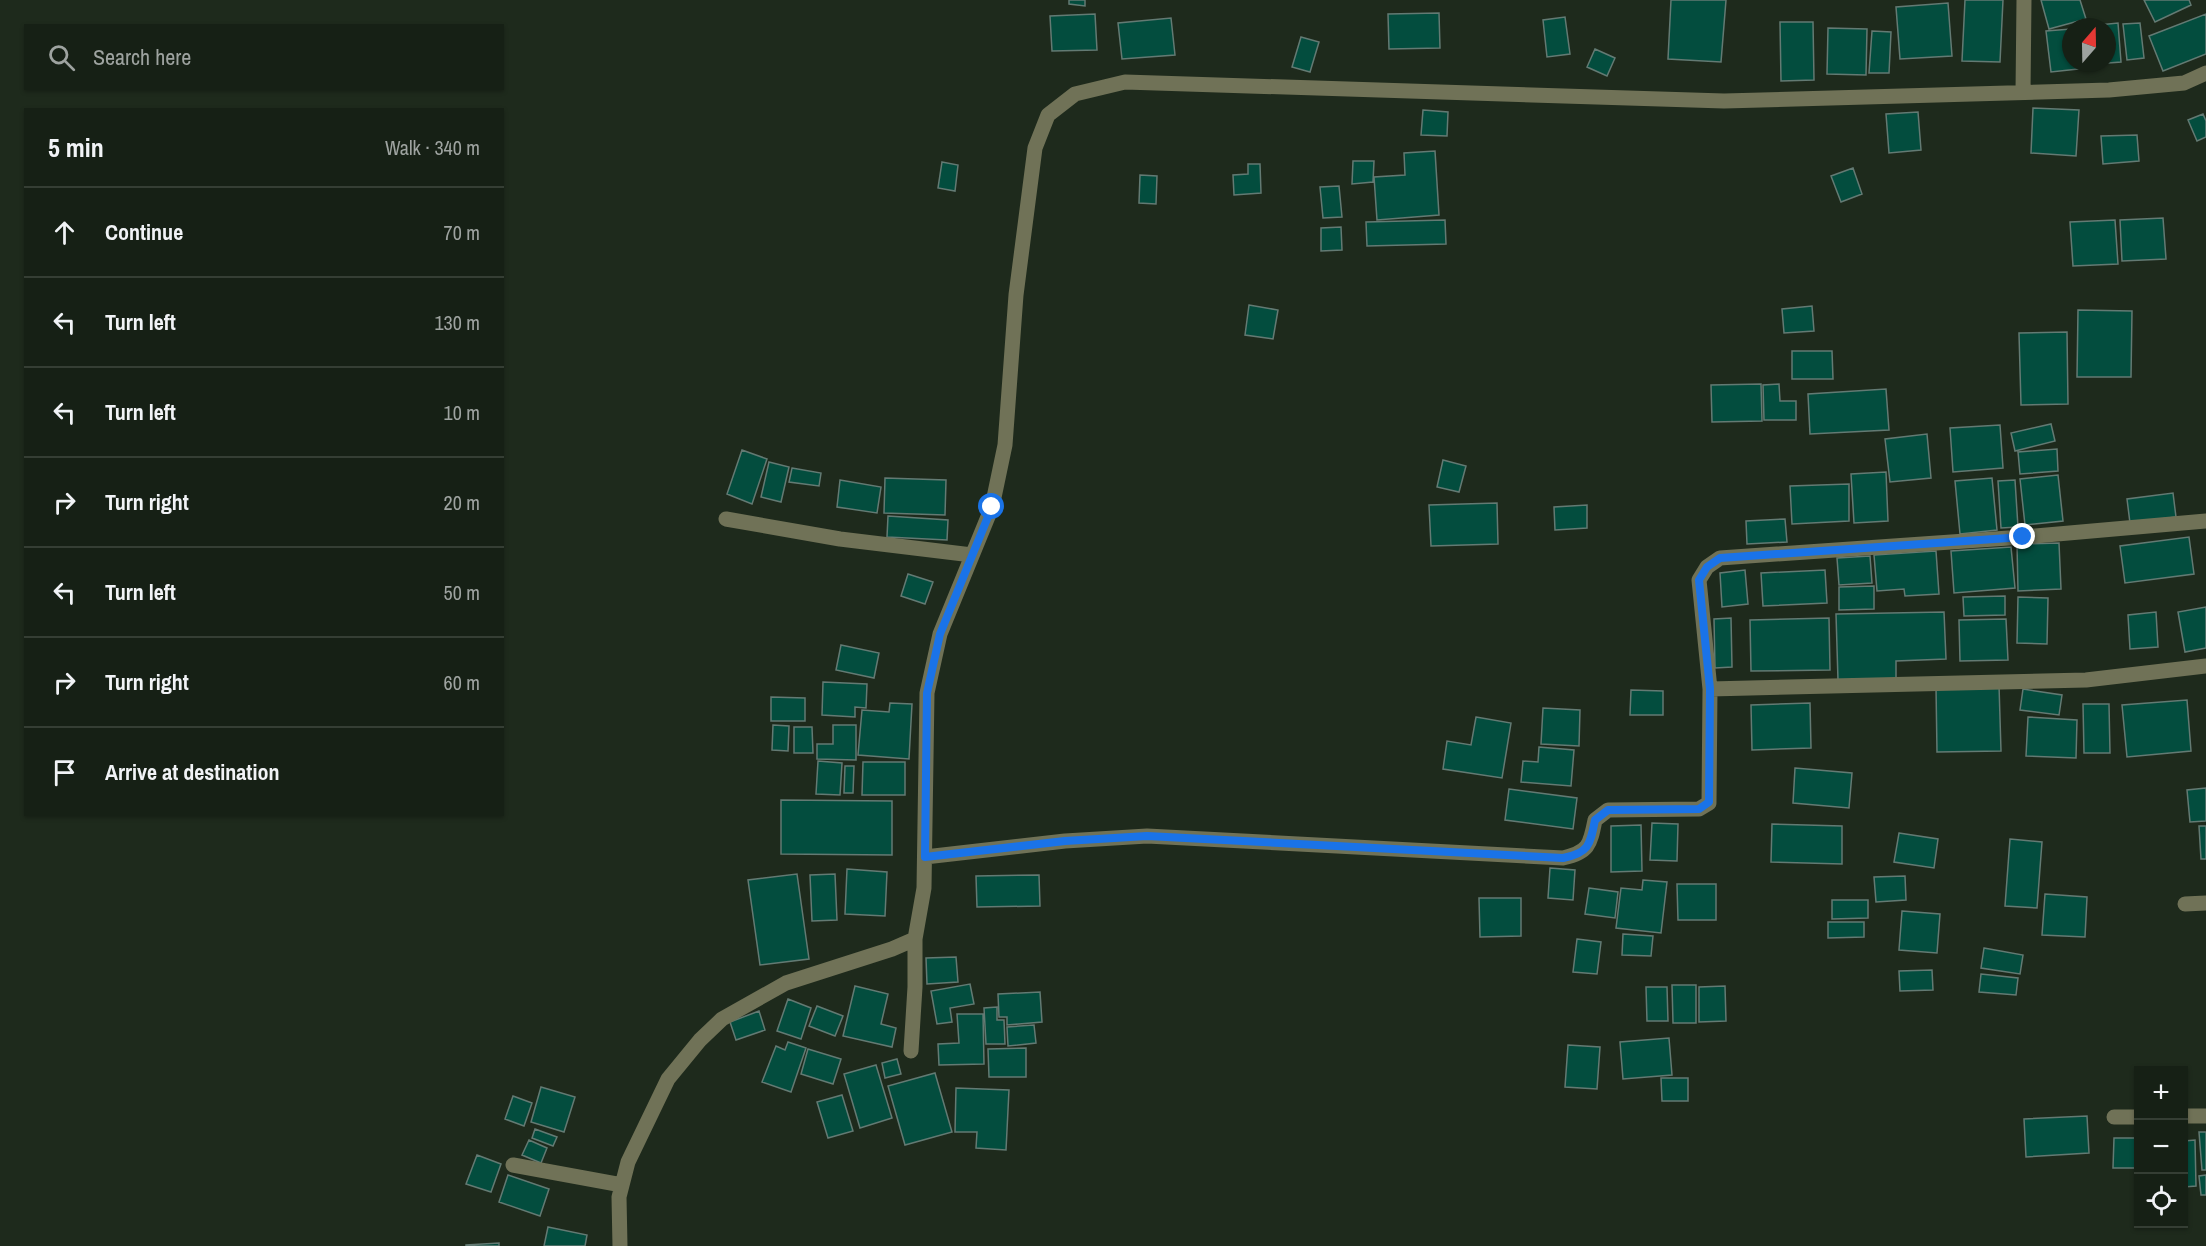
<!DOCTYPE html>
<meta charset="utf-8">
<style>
:root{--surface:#162015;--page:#1f281e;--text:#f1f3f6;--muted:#9ea3a0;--line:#353e34}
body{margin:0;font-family:"Archivo Narrow",sans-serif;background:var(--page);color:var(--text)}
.controls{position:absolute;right:18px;bottom:18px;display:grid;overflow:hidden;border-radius:0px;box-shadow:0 2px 4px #0004}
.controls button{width:54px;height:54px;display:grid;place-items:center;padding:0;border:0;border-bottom:2px solid var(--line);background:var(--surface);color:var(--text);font:30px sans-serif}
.compass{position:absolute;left:2062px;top:18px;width:54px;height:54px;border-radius:50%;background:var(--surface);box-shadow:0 2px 4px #0004;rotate:20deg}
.stop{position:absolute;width:18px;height:18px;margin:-14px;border:4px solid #1a73e8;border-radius:50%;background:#fff}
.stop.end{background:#1a73e8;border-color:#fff;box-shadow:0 2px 6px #0008}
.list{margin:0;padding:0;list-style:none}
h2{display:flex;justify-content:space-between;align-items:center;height:78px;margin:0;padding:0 24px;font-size:26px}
h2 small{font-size:20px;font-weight:400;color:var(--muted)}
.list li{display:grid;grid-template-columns:39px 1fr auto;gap:18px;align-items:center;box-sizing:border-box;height:90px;padding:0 24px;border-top:2px solid var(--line)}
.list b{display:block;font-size:22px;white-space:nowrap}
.list em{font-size:20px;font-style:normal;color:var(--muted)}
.icon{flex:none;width:33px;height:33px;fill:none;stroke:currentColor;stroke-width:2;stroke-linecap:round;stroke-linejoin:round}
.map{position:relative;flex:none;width:2206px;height:1246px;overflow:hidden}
.search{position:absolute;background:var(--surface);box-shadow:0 2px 4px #0004;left:24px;top:24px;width:480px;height:66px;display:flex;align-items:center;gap:15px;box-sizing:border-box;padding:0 21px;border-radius:0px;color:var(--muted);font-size:22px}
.panel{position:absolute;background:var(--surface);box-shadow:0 2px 4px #0004;left:24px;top:108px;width:480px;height:708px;border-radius:0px}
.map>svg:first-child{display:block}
</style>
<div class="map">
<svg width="2206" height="1246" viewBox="0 0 2206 1246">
<rect width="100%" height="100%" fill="#1e2a1c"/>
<path fill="#034d3e" stroke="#637a73" stroke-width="1.5" d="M 1069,0 L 1085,0 L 1085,6 L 1069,4 Z
M 1671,0 L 1726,0 L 1721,62 L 1668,59 Z
M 1965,0 L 2003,0 L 2000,62 L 1962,61 Z
M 2041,0 L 2080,0 L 2086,19 L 2049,29 Z
M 2144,0 L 2189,0 L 2191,5 L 2155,22 Z
M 1948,3 L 1952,56 L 1900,59 L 1896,7 Z
M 1439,13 L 1440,48 L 1389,49 L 1388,14 Z
M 1095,14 L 1097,50 L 1052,51 L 1050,16 Z
M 2206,14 L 2206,54 L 2163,71 L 2149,36 Z
M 1565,17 L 1570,54 L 1547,57 L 1543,20 Z
M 1171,18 L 1175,55 L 1122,59 L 1118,23 Z
M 1780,22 L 1813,22 L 1814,80 L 1781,81 Z
M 2118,23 L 2121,62 L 2082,65 L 2082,63 L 2107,63 L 2107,27 L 2078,27 Z
M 2140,23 L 2144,58 L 2127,60 L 2123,24 Z
M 1828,28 L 1867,29 L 1866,75 L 1827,74 Z
M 2071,29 L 2071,63 L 2078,63 L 2078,69 L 2051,72 L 2046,31 Z
M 1872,31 L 1891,32 L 1889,73 L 1869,73 Z
M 1301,37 L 1319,42 L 1310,72 L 1292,67 Z
M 1595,49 L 1615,58 L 1607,76 L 1587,67 Z
M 2033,108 L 2079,110 L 2076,156 L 2031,153 Z
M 1423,110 L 1448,112 L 1447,136 L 1421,135 Z
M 1918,112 L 1921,150 L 1889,153 L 1886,114 Z
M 2203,114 L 2206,121 L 2206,137 L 2197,141 L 2188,120 Z
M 2137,135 L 2139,161 L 2103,164 L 2101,136 Z
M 1435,151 L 1439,215 L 1377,220 L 1374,177 L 1405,175 L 1404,153 Z
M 1353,161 L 1374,161 L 1373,182 L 1352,184 Z
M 942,162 L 958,165 L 955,191 L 938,188 Z
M 1248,164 L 1260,164 L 1261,193 L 1234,195 L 1233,175 L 1248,174 Z
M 1853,168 L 1862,194 L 1841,202 L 1831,176 Z
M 1140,175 L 1157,176 L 1156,204 L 1139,203 Z
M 1339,186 L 1342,217 L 1323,218 L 1320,187 Z
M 2163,218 L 2166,259 L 2122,261 L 2120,220 Z
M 1445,220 L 1446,244 L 1367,246 L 1366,222 Z
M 2115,220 L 2118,264 L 2073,266 L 2070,222 Z
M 1341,227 L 1342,250 L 1321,251 L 1321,228 Z
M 1249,305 L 1278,310 L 1273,339 L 1245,335 Z
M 1812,306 L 1814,331 L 1784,333 L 1782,309 Z
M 2078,310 L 2132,311 L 2131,377 L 2077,377 Z
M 2067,332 L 2068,404 L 2021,405 L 2019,333 Z
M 1792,351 L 1832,351 L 1833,379 L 1792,379 Z
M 1761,384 L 1762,421 L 1712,422 L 1711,385 Z
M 1779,384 L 1780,401 L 1796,401 L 1796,420 L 1764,420 L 1763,385 Z
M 1886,389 L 1889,430 L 1810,434 L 1808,394 Z
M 2051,424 L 2055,441 L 2015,451 L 2011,433 Z
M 2000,425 L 2003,468 L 1953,472 L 1950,428 Z
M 1927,434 L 1931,478 L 1890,482 L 1885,439 Z
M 2057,449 L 2058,471 L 2020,474 L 2018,452 Z
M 742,450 L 767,459 L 752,504 L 727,494 Z
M 1443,460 L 1466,466 L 1459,492 L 1437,487 Z
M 769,462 L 789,467 L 781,502 L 761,497 Z
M 792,468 L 821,473 L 819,486 L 789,482 Z
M 1886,472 L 1888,521 L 1854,523 L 1851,474 Z
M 2058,475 L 2063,521 L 2025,525 L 2020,479 Z
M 885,478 L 946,480 L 945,515 L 884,513 Z
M 1992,478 L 1997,530 L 1960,534 L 1955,481 Z
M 840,480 L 881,487 L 877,513 L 837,507 Z
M 2015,480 L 2018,527 L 2001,528 L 1998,481 Z
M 1849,484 L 1849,521 L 1792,524 L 1790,486 Z
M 2173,493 L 2176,517 L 2130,523 L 2127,499 Z
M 1497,503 L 1498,544 L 1431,546 L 1429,505 Z
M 1587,505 L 1587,528 L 1555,530 L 1554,507 Z
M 888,516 L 948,520 L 947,540 L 887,537 Z
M 1785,519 L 1787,542 L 1747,544 L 1746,521 Z
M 2189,537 L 2194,574 L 2125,583 L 2120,546 Z
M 2059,543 L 2061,589 L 2018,591 L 2017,544 Z
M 2011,547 L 2015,588 L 1954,593 L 1951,551 Z
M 1936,551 L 1939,594 L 1905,596 L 1904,589 L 1877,591 L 1874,555 Z
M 1870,556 L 1872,583 L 1839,585 L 1837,558 Z
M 1745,570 L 1748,604 L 1722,607 L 1720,573 Z
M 1825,570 L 1827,603 L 1763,606 L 1761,573 Z
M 908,574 L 933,582 L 925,604 L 901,596 Z
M 1874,586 L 1874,609 L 1839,610 L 1839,587 Z
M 2005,596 L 2005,615 L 1964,616 L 1963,597 Z
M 2018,597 L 2048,598 L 2047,644 L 2017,643 Z
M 2206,607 L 2206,648 L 2185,652 L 2178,612 Z
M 1944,612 L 1946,659 L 1896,661 L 1896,679 L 1838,680 L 1836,614 Z
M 2156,612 L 2158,647 L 2130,649 L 2128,615 Z
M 1731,618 L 1732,667 L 1715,668 L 1714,619 Z
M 1829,618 L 1830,670 L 1751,671 L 1750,620 Z
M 2006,619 L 2008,660 L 1960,661 L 1959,620 Z
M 841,645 L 879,653 L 874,678 L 836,670 Z
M 823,682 L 867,684 L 866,708 L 855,707 L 855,717 L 822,715 Z
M 1999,685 L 2001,751 L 1937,752 L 1936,687 Z
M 2023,689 L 2062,695 L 2059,715 L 2020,710 Z
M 1631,690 L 1663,691 L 1663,715 L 1630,715 Z
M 771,697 L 805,698 L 805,721 L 771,721 Z
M 2187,700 L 2191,751 L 2127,757 L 2122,705 Z
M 890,703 L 912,704 L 909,759 L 858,755 L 862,710 L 889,712 Z
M 1810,703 L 1811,748 L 1752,750 L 1751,705 Z
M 2083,704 L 2109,704 L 2110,753 L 2084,753 Z
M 1543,708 L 1580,710 L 1579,746 L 1541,744 Z
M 1476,717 L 1511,723 L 1502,778 L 1443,769 L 1447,741 L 1471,745 Z
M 2028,717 L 2077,720 L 2076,758 L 2026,756 Z
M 773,725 L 789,726 L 788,751 L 772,750 Z
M 833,725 L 856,725 L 856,760 L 817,759 L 817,744 L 833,744 Z
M 794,727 L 812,727 L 813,753 L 794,753 Z
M 1539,747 L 1574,750 L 1571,786 L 1521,782 L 1523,761 L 1538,762 Z
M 818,761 L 842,763 L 840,795 L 816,794 Z
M 863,762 L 905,762 L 905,795 L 862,795 Z
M 845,766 L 854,766 L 853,793 L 844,793 Z
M 1795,768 L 1852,773 L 1849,808 L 1793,803 Z
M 2206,788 L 2206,821 L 2190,822 L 2187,790 Z
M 1509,789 L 1577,798 L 1573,829 L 1505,820 Z
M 781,800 L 892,801 L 892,855 L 781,854 Z
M 1652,823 L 1678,824 L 1677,861 L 1650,860 Z
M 1772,824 L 1842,826 L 1842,864 L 1771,862 Z
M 1641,825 L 1642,871 L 1611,872 L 1611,826 Z
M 2199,826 L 2206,826 L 2206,859 L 2201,859 Z
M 1899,833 L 1938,839 L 1934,868 L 1894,862 Z
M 2010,839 L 2042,842 L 2037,908 L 2005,906 Z
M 1550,868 L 1575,870 L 1573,900 L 1548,898 Z
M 847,869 L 887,872 L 885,916 L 845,914 Z
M 797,874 L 809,959 L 760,965 L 748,880 Z
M 835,874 L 837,920 L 812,921 L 810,875 Z
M 1039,875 L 1040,906 L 977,907 L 976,876 Z
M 1905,876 L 1906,900 L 1876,902 L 1874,877 Z
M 1643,880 L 1667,882 L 1661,933 L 1616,928 L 1621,888 L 1642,890 Z
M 1677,884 L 1716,884 L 1716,920 L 1678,920 Z
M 1589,888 L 1618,892 L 1615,918 L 1585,914 Z
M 2045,894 L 2087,897 L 2085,937 L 2042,935 Z
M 1479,898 L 1521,898 L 1521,936 L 1480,937 Z
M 1832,900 L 1868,900 L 1868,918 L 1832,919 Z
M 1902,911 L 1940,914 L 1937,953 L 1899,950 Z
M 1828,922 L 1864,922 L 1864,937 L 1828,938 Z
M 1623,934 L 1653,936 L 1651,956 L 1622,955 Z
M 1577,939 L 1601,942 L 1597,974 L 1573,972 Z
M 1984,948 L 2023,955 L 2020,974 L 1981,968 Z
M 956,957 L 958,982 L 927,984 L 926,958 Z
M 1932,970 L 1933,990 L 1900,991 L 1899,971 Z
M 1981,974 L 2018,978 L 2016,995 L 1979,992 Z
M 970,984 L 974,1004 L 950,1008 L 952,1022 L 937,1024 L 931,991 Z
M 1672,985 L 1696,985 L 1696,1023 L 1673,1023 Z
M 855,986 L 888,994 L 881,1024 L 896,1028 L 892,1047 L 843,1036 Z
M 1725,986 L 1726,1021 L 1699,1022 L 1699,987 Z
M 1646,987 L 1667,987 L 1668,1021 L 1647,1021 Z
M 1040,992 L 1042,1022 L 1007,1025 L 1007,1017 L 999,1017 L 998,994 Z
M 788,999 L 811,1008 L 801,1039 L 777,1031 Z
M 817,1006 L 843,1016 L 835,1036 L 809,1026 Z
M 997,1007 L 997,1020 L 1004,1020 L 1005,1044 L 986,1044 L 984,1008 Z
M 759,1011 L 765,1030 L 736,1040 L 730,1022 Z
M 957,1014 L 983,1014 L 984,1064 L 939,1065 L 938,1044 L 959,1043 Z
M 1034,1025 L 1036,1043 L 1008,1046 L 1007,1027 Z
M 1669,1038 L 1672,1075 L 1623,1079 L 1620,1042 Z
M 788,1042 L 806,1048 L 791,1092 L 762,1082 L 776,1046 L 785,1050 Z
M 1568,1045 L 1600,1047 L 1597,1089 L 1565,1087 Z
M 1026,1048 L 1026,1077 L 989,1077 L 988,1049 Z
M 808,1049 L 841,1059 L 833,1084 L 801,1074 Z
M 897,1059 L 901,1074 L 885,1078 L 882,1063 Z
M 876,1065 L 892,1118 L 860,1128 L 844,1074 Z
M 935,1073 L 952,1132 L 905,1145 L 888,1086 Z
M 1661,1078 L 1688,1078 L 1688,1101 L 1662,1101 Z
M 541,1087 L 575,1097 L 564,1132 L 531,1122 Z
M 956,1088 L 1009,1090 L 1006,1150 L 976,1148 L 977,1132 L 955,1132 Z
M 842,1095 L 853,1131 L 828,1138 L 817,1102 Z
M 513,1096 L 532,1103 L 524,1126 L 505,1119 Z
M 2087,1116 L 2089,1153 L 2026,1157 L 2024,1119 Z
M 535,1129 L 557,1137 L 553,1146 L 532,1138 Z
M 2199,1132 L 2206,1132 L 2206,1170 L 2202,1170 Z
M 2114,1138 L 2138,1138 L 2138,1168 L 2113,1168 Z
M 529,1140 L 547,1148 L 541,1163 L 522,1155 Z
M 2195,1140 L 2196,1186 L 2184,1187 L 2184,1141 Z
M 477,1155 L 501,1164 L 491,1192 L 466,1184 Z
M 508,1175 L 549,1189 L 540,1216 L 499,1202 Z
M 2206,1175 L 2206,1195 L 2201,1195 L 2199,1176 Z
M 548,1227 L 587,1235 L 585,1246 L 544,1246 Z
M 499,1243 L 499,1246 L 466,1246 L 466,1245 Z"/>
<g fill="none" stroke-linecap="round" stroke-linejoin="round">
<path stroke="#707257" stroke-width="15" d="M 2023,92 L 2024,0
M 726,519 L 840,539 L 972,555
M 1710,689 L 1699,580 L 1707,567 L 1720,558 L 2023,537 L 2206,521
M 925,857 L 1065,841 L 1147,836 L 1563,858 C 1589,852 1590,845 1595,820 L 1608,810 L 1699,809 L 1709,803 L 1710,689 L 2086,680 L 2206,666
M 2185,904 L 2206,903
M 911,1051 L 915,987 L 915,939
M 2184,1116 L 2206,1116
M 2114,1117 L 2138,1117
M 513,1165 L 622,1185
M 620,1246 L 619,1197 L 628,1162 L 668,1079 L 700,1040 L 722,1019 L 786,983 L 892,949 L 915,939 L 924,888 L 927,693 L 940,634 L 992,507 L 1005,445 L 1016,295 L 1035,148 L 1048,115 L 1075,94 L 1125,82 L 1724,101 L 2109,90 L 2184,83 L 2206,73"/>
</g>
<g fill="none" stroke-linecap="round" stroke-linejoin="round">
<path stroke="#1a73e8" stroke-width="8" d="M 992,507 L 940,634 L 927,693 L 925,857 L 1065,841 L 1147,836 L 1563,858 C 1589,853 1590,845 1595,820 L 1608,810 L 1699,809 L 1709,802 L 1710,689 L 1699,580 L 1707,567 L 1720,558 L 2023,537"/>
</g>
</svg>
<div class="controls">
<button>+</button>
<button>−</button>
<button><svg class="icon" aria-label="locate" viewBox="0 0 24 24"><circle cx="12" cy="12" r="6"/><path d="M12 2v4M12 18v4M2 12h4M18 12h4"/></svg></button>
</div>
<svg class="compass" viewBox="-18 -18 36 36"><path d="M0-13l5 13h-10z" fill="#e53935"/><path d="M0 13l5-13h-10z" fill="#9ea3a0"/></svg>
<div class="stop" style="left:992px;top:507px"></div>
<div class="stop end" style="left:2023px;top:537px"></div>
<div class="search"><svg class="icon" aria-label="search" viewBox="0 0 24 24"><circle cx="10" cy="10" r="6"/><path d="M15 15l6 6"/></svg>Search here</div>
<section class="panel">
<h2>5 min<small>Walk · 340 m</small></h2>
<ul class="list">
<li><svg class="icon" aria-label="ahead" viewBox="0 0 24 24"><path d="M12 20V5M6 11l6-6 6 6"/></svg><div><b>Continue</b></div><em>70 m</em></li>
<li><svg class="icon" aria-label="left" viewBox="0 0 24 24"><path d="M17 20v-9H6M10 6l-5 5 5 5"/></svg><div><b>Turn left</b></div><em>130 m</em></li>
<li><svg class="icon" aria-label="left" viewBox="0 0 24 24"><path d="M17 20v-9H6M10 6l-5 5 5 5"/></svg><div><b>Turn left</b></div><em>10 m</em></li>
<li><svg class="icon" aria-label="right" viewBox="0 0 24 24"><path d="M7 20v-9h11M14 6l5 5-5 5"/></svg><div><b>Turn right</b></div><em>20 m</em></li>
<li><svg class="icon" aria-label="left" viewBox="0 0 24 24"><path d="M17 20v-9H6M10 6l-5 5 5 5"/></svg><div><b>Turn left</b></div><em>50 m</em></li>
<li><svg class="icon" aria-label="right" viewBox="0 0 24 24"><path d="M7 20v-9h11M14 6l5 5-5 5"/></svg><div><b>Turn right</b></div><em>60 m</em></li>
<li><svg class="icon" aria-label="arrive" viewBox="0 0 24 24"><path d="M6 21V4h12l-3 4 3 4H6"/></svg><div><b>Arrive at destination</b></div></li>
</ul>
</section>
</div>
